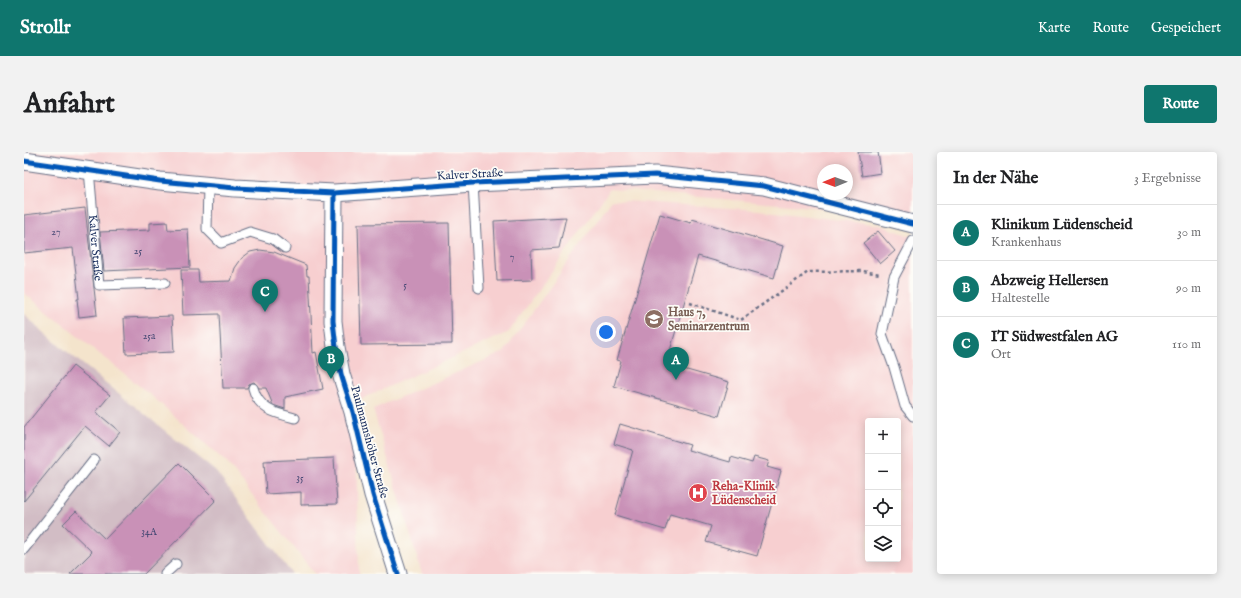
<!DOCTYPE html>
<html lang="de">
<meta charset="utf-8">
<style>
:root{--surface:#fff;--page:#f2f2f2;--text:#202124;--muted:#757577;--line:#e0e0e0;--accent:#0f766e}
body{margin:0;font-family:"IM FELL English",serif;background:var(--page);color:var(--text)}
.controls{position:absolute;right:12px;bottom:12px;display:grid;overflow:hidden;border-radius:4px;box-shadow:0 2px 10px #0003}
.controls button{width:36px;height:36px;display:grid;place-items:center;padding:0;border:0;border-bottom:1px solid var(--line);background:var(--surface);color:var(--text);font:20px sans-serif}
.compass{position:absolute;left:793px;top:12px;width:36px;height:36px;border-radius:50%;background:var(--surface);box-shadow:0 2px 10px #0003;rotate:269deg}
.you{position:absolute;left:582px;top:180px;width:14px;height:14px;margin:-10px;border:3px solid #fff;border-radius:50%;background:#1a73e8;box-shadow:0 0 0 6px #1a73e833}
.badge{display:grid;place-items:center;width:26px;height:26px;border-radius:50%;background:var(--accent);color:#fff;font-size:13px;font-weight:700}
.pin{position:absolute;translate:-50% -33px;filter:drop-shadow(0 1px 2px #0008)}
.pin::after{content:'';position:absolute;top:21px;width:14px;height:12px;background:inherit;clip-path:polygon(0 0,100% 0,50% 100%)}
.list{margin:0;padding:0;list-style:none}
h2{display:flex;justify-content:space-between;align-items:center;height:52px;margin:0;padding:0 16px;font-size:17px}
h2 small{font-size:13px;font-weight:400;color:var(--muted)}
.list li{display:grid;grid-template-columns:26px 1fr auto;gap:12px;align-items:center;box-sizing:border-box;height:56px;padding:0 16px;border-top:1px solid var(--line)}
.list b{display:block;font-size:15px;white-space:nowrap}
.list p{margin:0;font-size:13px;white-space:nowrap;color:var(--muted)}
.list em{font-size:13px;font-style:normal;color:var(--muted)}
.icon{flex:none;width:22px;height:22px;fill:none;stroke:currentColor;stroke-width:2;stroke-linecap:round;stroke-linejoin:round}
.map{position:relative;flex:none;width:889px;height:422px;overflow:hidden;border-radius:4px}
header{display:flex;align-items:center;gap:24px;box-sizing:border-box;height:56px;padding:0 20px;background:var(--accent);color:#fff}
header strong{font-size:19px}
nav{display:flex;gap:22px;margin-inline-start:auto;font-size:14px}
.intro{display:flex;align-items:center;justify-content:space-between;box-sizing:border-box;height:96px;padding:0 24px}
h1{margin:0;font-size:28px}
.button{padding:10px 18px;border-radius:4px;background:var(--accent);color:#fff;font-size:14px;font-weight:700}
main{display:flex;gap:24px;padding:0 24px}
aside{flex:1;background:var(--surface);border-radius:4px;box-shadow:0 2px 10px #0003}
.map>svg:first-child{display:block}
</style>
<header>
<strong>Strollr</strong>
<nav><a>Karte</a><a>Route</a><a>Gespeichert</a></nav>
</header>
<div class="intro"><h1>Anfahrt</h1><a class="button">Route</a></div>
<main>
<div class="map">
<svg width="889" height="422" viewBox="0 0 889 422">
<rect width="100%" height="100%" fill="#fdfcf7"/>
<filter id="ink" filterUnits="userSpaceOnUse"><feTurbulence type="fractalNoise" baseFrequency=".025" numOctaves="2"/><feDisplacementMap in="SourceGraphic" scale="8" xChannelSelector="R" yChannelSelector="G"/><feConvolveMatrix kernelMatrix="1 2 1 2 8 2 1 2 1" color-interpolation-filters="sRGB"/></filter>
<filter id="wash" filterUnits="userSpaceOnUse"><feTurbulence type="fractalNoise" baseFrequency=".012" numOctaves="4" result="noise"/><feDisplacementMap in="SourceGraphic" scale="16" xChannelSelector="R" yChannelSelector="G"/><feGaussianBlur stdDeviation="0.9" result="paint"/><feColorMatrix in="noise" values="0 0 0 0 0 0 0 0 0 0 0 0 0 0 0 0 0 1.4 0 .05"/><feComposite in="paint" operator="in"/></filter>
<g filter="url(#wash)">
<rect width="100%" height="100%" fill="#f4e4cc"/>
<path fill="#f7cfd0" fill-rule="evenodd" d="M 0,0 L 889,0 L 889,64 L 586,37 L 485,180 L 331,250 L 335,422 L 291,422 L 203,311 L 129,245 L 0,141 ZM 799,18 L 823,18 L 823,42 L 799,42 Z
M 588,48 L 734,58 L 856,73 L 889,85 L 889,422 L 398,422 L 349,257 L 480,200 ZM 844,269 L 874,269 L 874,407 L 844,407 Z"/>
<path fill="#d2bdc5" d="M 0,162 L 25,185 L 192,320 L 268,422 L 0,422 Z"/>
<g id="blocks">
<path fill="#c991b7" d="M 834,0 L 854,0 L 857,21 L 838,24 Z
M 61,56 L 73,163 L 55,165 L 53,147 L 55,147 L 49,96 L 0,101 L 0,63 Z
M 636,62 L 667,71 L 668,67 L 759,94 L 750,126 L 674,104 L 642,212 L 705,230 L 695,264 L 590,234 L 597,209 L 593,208 Z
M 542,65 L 535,96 L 507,98 L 508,128 L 473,129 L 470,69 Z
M 143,70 L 144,78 L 164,77 L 166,115 L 80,119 L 76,80 L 126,78 L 126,71 Z
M 425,71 L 428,192 L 337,193 L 334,72 Z
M 854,79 L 871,99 L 856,112 L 839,91 Z
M 236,98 L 250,100 L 282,113 L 283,124 L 285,124 L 289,201 L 292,200 L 299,237 L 261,245 L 261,257 L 249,253 L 242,236 L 235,236 L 230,230 L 225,232 L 223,236 L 199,236 L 195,162 L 159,163 L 157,118 L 174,118 L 175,130 L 207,129 L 211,116 L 218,106 L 226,100 Z
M 148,164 L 150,200 L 102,202 L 100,166 Z
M 49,214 L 86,243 L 72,260 L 96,280 L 85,294 L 61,274 L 0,349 L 0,275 Z
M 596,272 L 666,293 L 664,298 L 706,310 L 707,305 L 728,311 L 730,305 L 745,309 L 743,315 L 757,319 L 733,404 L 682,390 L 687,374 L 646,362 L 641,378 L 591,363 L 609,298 L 590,292 Z
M 310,306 L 313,352 L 277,353 L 277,340 L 242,342 L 240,309 Z
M 155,311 L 192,348 L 120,422 L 46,422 L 68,400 L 39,372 L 52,359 L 81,387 Z"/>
</g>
</g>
<g filter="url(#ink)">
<use href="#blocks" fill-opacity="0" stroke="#676e84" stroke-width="1"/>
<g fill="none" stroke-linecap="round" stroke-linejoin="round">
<g stroke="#676e84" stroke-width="11">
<g id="lane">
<path id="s1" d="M 65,18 L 75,133 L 141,131"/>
<path d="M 449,31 L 455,136"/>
<path d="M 184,34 L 183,77 L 197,91 L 226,80 L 249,87 L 261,96"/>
<path d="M 889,89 L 870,125 L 858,182 L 870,215 L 881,254 L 889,264"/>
<path d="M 229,236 C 235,258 251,261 271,266"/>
<path d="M 0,397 L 70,308"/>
<path d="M 141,422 L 152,412"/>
</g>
</g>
<g stroke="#676e84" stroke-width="19">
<path id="street" d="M 0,9 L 136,29 L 211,36 L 310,41 L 449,31 L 631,23 L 740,34 L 889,72
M 310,41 L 309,169 L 312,195 L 317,222 L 329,260 L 349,343 L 374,422"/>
</g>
<path stroke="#676e84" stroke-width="2.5" stroke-dasharray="3 3" stroke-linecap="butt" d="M 666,151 L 717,168 L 784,120 L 839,119 L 856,122"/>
<use href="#lane" stroke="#fff" stroke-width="9"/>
<use href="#street" stroke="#fff" stroke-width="17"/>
<g stroke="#fdfcf7" stroke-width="8">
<path id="cycleway" d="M 0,9 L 136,29 L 211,36 L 310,41 L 449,31 L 631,23 L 740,34 L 889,72
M 310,41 L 309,169 L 312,195 L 317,222 L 329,260 L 349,343 L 374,422"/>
</g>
<use href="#cycleway" stroke="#0057b8" stroke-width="5"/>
</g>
</g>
<defs>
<g id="school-disc" transform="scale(1)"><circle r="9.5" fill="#8d6e63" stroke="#fdfcf7"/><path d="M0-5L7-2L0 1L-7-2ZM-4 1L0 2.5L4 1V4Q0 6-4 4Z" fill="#fff"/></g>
<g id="hospital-disc" transform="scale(1)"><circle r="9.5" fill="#e0444e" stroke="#fdfcf7"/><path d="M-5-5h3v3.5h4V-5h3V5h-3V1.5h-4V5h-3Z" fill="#fff"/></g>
</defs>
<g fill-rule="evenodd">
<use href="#school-disc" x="630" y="167"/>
<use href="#hospital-disc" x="674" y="341"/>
</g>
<g text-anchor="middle" stroke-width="3.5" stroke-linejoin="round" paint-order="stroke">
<g font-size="10" fill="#464874">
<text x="32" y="83">27</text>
<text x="114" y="102">25</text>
<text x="488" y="108">7</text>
<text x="381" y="136">5</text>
<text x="125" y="187">25a</text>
<text x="276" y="329">35</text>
<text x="125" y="383">34A</text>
</g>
<g font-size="12" fill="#1b2f5e" stroke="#fdfcf7">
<text transform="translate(446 22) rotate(-3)" y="4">Kalver Straße</text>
<text dy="4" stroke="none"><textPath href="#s1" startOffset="78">Kalver Straße</textPath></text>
<text transform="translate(346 290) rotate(75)" y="4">Paulmannshöher Straße</text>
</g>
<g font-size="12" font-weight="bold" fill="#785e54" stroke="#fdfcf7" text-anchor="start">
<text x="644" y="164">Haus 7,<tspan x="644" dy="14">Seminarzentrum</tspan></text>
</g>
<g font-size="12" font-weight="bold" fill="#be3a42" stroke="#fdfcf7" text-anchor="start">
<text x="688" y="338">Reha-Klinik<tspan x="688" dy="14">Lüdenscheid</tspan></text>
</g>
</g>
</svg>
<div class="controls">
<button>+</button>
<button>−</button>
<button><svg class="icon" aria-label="locate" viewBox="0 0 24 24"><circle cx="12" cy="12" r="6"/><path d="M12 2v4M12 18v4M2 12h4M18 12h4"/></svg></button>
<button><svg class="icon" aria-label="layers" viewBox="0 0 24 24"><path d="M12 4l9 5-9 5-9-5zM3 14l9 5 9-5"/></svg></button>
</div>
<svg class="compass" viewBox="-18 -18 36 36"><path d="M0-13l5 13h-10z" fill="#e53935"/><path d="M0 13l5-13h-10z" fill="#757577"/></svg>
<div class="you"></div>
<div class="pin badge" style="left:652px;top:228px">A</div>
<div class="pin badge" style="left:307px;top:227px">B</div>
<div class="pin badge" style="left:241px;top:160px">C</div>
</div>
<aside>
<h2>In der Nähe<small>3 Ergebnisse</small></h2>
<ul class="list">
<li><span class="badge">A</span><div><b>Klinikum Lüdenscheid</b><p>Krankenhaus</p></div><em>30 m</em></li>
<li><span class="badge">B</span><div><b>Abzweig Hellersen</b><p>Haltestelle</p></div><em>90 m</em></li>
<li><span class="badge">C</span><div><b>IT Südwestfalen AG</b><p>Ort</p></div><em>110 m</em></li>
</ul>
</aside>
</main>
